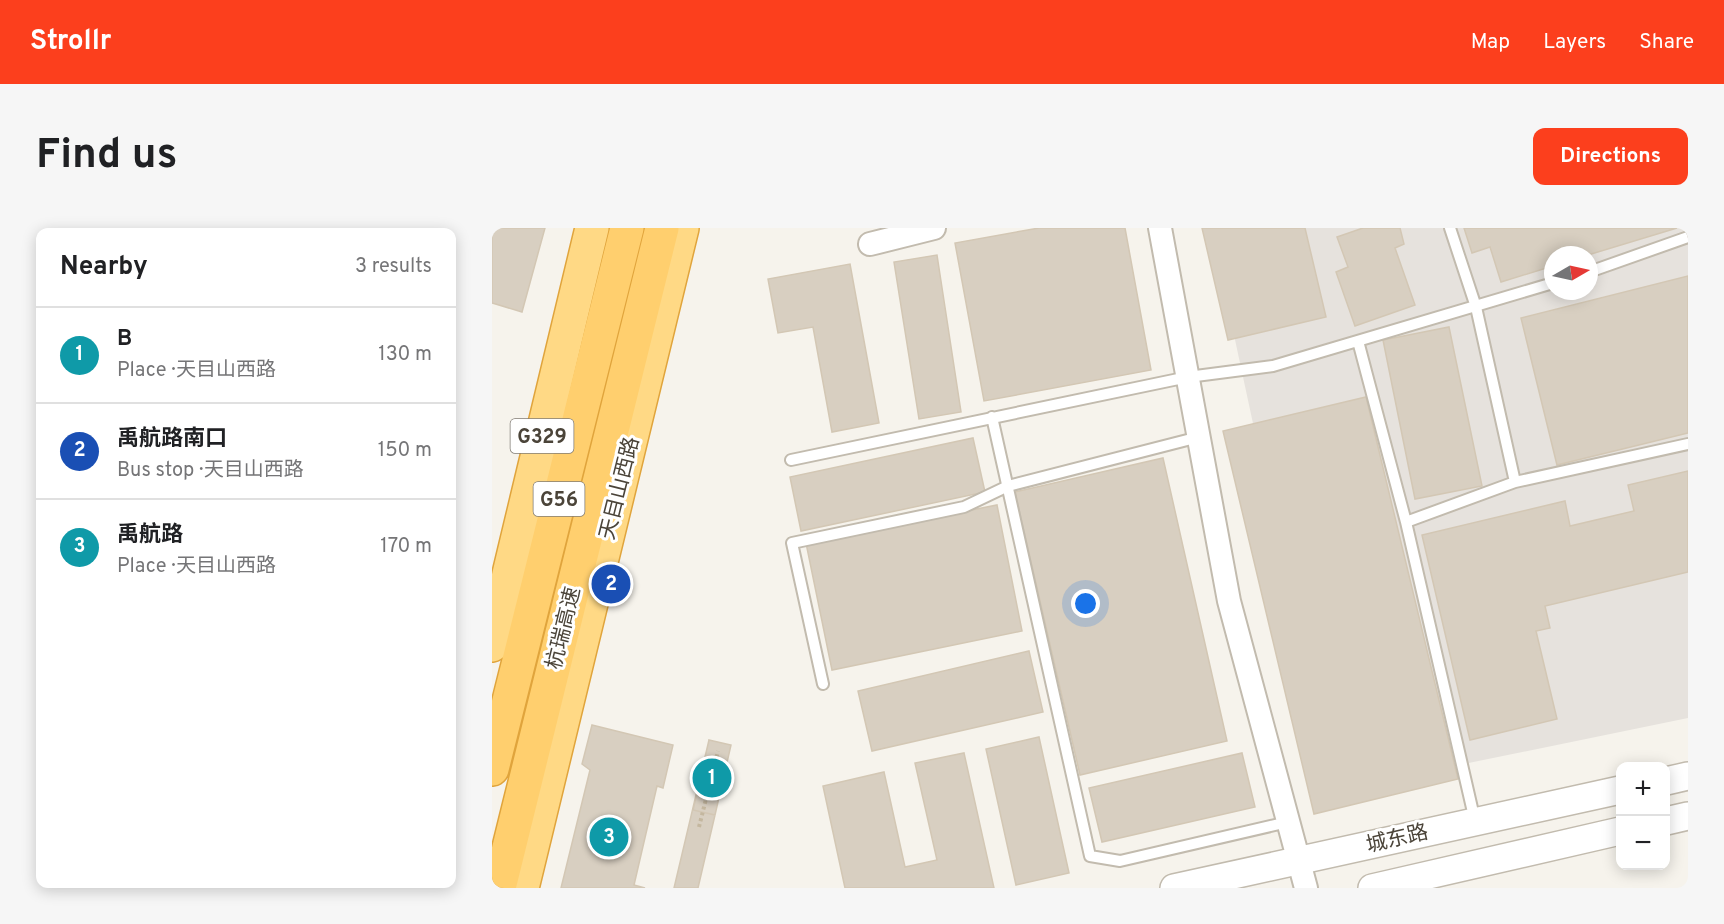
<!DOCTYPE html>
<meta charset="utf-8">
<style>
:root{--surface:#fff;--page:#f6f6f6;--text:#202124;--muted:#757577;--line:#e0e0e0;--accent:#fc3f1d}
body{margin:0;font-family:Overpass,"Noto Sans SC",sans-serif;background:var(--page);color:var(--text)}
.controls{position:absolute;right:18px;bottom:18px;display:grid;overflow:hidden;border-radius:12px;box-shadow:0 3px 15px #0003}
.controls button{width:54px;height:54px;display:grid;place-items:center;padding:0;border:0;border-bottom:2px solid var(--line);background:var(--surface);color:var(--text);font:30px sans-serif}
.compass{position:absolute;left:1052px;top:18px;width:54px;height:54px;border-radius:50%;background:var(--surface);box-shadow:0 3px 15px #0003;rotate:81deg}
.you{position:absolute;left:594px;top:376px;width:21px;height:21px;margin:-15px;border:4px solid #fff;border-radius:50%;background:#1a73e8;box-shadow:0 0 0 9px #1a73e833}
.badge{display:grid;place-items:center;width:39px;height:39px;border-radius:50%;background:var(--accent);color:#fff;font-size:20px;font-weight:700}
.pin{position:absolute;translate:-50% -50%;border:3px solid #fff;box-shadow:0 2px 6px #0006}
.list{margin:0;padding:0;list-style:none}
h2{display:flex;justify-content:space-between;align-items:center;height:78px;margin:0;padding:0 24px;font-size:26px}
h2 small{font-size:20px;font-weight:400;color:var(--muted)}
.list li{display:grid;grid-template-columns:39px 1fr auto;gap:18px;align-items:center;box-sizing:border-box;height:96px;padding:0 24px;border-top:2px solid var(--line)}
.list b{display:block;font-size:22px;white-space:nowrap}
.list p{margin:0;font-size:20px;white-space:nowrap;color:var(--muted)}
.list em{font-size:20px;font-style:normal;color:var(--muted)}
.map{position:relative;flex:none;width:1196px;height:660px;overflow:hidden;border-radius:12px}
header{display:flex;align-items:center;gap:36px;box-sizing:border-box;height:84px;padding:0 30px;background:var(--accent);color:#fff}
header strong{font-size:28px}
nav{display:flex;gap:33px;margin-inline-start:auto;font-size:21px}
.intro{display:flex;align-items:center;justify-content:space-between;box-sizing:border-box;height:144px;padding:0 36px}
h1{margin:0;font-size:42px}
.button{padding:15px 27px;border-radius:12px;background:var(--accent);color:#fff;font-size:21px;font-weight:700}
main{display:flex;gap:36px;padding:0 36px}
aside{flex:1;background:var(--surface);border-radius:12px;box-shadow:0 3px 15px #0003}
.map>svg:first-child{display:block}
</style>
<header>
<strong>Strollr</strong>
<nav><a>Map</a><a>Layers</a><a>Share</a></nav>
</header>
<div class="intro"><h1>Find us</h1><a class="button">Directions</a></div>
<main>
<aside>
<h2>Nearby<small>3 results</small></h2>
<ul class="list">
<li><span class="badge" style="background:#0f9aa8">1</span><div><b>B</b><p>Place · 天目山西路</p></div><em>130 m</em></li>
<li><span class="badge" style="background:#1a4fb4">2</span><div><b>禹航路南口</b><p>Bus stop · 天目山西路</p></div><em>150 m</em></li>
<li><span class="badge" style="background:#0f9aa8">3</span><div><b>禹航路</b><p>Place · 天目山西路</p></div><em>170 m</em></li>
</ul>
</aside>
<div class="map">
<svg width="1196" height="660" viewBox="0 0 1196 660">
<rect width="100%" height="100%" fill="#f6f3ec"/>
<path fill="#e6e2dd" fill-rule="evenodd" d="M 719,0 L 1196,0 L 1196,490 L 840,563 ZM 1061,27 L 1097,27 L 1097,63 L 1061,63 Z"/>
<path fill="#d8cfc1" stroke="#d3c7b4" stroke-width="1.5" d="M 0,0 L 53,0 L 30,84 L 0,75 Z
M 547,0 L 633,0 L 659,142 L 492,173 L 463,15 Z
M 710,0 L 813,0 L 834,89 L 736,112 Z
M 871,0 L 908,0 L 912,16 L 903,20 L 923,77 L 863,98 L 844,44 L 856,39 L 845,9 Z
M 972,0 L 1185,0 L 1096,27 L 1061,27 L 1061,38 L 1009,54 L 998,19 L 980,25 Z
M 445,27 L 469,184 L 427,191 L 402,34 Z
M 358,36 L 387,195 L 340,204 L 321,99 L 286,105 L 276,51 Z
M 1196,48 L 1196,205 L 1065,237 L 1029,90 Z
M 957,99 L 990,258 L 923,271 L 891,112 Z
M 874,169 L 966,551 L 822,586 L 731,203 Z
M 481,210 L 493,264 L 309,303 L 298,249 Z
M 671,230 L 735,513 L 588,547 L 523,264 Z
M 1196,243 L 1196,344 L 1053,378 L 1058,400 L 1044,403 L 1065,491 L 978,512 L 930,307 L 1073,273 L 1078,298 L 1142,283 L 1136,257 Z
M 505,277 L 530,403 L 340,442 L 314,315 Z
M 537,423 L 551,484 L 380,523 L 366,463 Z
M 100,497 L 181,517 L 171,560 L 165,558 L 142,657 L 153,660 L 69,660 L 98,542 L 90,536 Z
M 547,509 L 577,645 L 524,657 L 494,521 Z
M 217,512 L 239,517 L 223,587 L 206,660 L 182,660 Z
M 217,512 L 239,517 L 223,587 L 201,582 Z
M 472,525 L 502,660 L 353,660 L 331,558 L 392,544 L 413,639 L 445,632 L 423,535 Z
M 750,525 L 763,579 L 610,614 L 597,560 Z"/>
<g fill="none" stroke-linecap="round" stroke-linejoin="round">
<g stroke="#c2bbae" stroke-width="14">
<path id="service" d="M 958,0 L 984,79 L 1023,254 L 914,294 L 983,593
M 1097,44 L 1196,9
M 866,113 L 914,294
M 500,189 L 598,628 L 628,633 L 796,594
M 299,232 L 696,149 L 781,138 L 1061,55
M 1023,254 L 1196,216
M 331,456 L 300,315 L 472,279 L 516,258 L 707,209"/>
</g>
<g stroke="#c2bbae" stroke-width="26">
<path id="minor" d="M 668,0 L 737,373 L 814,660
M 378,16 L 442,0"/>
</g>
<g stroke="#c2bbae" stroke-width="30">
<path id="tertiary" d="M 1174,553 L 1196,548
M 1174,593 L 1196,588
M 682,660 L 1128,562
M 880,660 L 1128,603"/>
</g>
<g stroke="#e0a43c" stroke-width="36">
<path id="trunk" d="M 0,417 L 100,0
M 30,660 L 190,0"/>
</g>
<g stroke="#e0a43c" stroke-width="36">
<path id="motorway" d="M 0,541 L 135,0
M 7,660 L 170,0"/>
</g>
<path stroke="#c4b79f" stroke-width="4" stroke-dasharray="3 3" stroke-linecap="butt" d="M 207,599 L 226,523"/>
<use href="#service" stroke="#fff" stroke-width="10"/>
<use href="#minor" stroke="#fff" stroke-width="22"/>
<use href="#tertiary" stroke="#fff" stroke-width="27"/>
<use href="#trunk" stroke="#ffd985" stroke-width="33"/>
<use href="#motorway" stroke="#ffcf6e" stroke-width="33"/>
</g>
<g text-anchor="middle" stroke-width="6" stroke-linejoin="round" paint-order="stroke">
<g fill="#fff" stroke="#817c74" stroke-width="1.5">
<rect x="18.5" y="191" width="63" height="34" rx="4.5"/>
<rect x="41.5" y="254" width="51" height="34" rx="4.5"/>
</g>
<g font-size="20" font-weight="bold" fill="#4b4439">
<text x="50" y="215">G329</text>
<text x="67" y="278">G56</text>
</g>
<g font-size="21" fill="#4b4439" stroke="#fff">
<text transform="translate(127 260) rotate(-76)" y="7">天目山西路</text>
<text transform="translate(71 400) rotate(-76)" y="7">杭瑞高速</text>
<text transform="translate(905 610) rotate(-13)" y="7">城东路</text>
</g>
</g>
</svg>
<div class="controls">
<button>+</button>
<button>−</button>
</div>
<svg class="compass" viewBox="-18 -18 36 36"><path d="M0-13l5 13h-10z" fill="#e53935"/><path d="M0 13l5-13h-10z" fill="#757577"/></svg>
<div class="you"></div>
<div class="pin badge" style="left:220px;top:550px;background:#0f9aa8">1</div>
<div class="pin badge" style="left:119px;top:356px;background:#1a4fb4">2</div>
<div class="pin badge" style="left:117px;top:609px;background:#0f9aa8">3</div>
</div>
</main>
